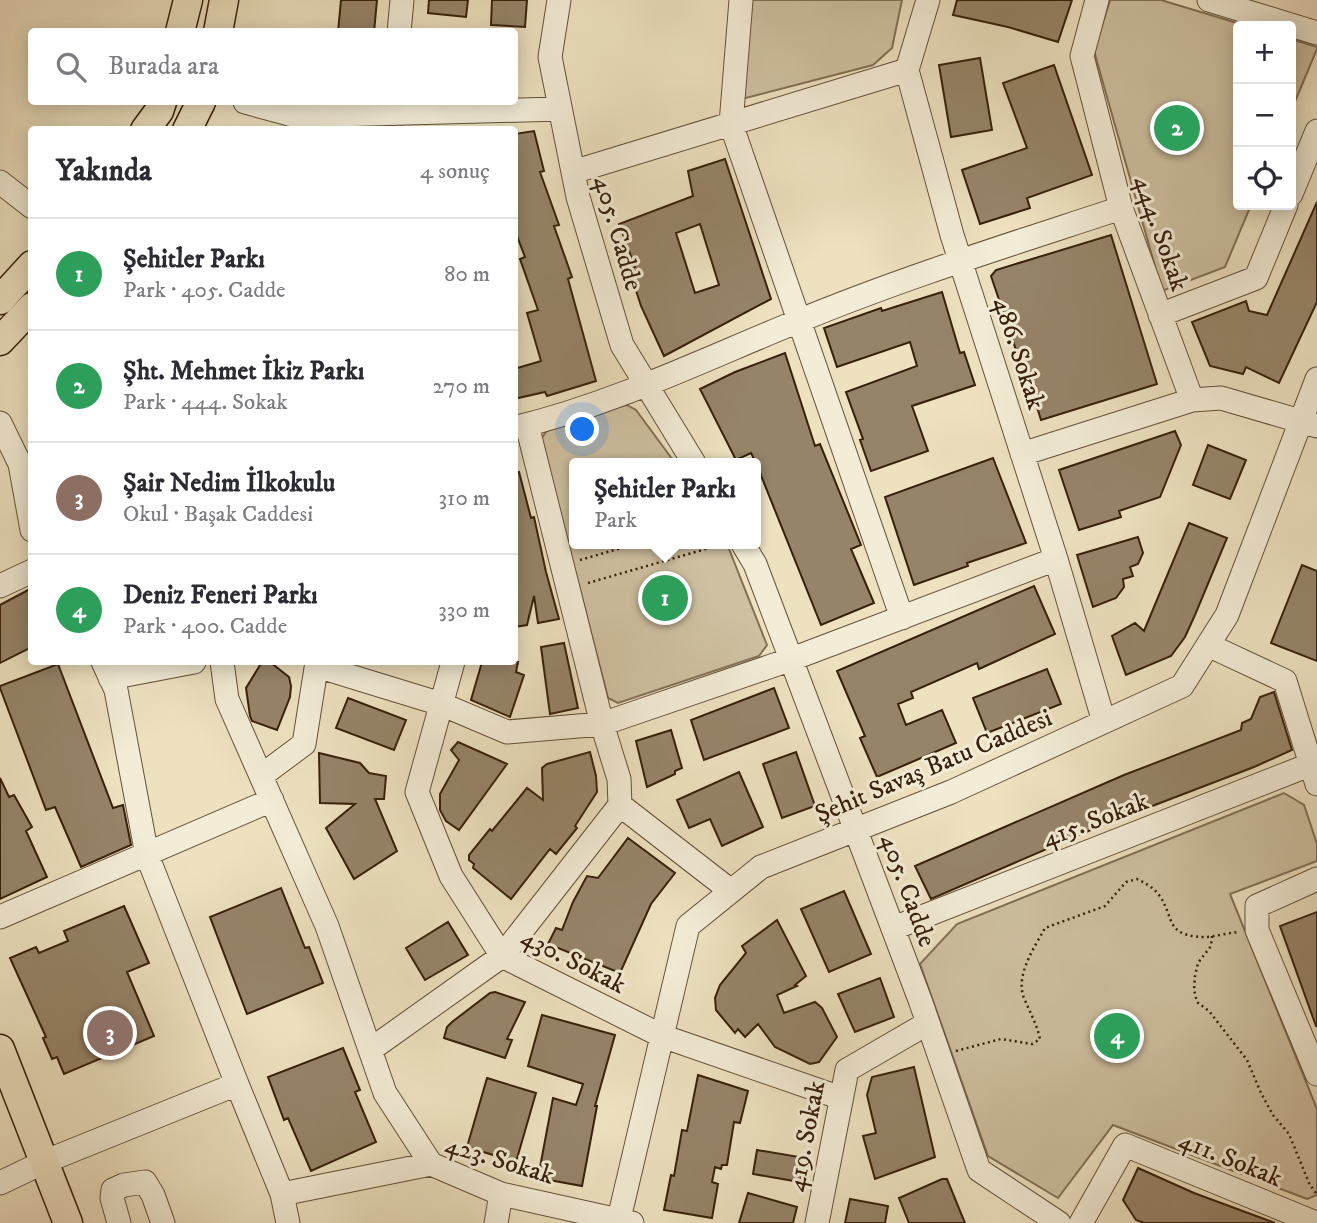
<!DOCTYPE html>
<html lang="tr">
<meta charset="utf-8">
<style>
:root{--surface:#fff;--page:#f2f2f3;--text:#2b2b33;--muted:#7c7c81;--line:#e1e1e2;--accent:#2563eb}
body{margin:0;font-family:"IM FELL DW Pica",serif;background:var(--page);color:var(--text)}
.controls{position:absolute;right:21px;top:21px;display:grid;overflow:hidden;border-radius:7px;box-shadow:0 4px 18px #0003}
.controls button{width:63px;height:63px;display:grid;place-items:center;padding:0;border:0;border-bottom:2px solid var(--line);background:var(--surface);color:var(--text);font:35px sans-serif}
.you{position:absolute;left:583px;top:430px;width:24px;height:24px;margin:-18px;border:5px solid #fff;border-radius:50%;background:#1a73e8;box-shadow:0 0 0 10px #1a73e833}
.badge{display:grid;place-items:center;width:46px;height:46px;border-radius:50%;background:var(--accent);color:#fff;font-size:23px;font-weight:700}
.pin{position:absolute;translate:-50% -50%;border:4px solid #fff;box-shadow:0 2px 7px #0006}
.popup{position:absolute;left:569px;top:458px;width:192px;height:91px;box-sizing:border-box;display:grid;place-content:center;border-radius:7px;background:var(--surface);filter:drop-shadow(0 2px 5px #0005);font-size:23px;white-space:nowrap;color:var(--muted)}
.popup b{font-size:26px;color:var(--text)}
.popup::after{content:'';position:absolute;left:50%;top:100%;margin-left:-14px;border:14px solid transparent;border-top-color:var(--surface)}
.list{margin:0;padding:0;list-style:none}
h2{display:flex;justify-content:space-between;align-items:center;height:91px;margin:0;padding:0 28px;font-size:30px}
h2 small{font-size:23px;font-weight:400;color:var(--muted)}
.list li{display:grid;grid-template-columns:46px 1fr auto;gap:21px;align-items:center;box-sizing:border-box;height:112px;padding:0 28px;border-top:2px solid var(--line)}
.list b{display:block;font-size:26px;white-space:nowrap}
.list p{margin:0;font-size:23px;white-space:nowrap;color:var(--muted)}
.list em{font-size:23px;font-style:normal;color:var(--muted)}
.icon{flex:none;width:38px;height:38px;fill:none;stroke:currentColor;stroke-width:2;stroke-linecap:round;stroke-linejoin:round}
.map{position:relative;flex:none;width:1317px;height:1223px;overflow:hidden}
.search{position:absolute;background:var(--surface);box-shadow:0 4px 18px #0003;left:28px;top:28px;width:490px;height:77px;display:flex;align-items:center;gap:18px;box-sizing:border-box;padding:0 24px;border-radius:7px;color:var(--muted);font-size:26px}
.panel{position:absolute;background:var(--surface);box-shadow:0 4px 18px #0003;left:28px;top:126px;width:490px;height:539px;border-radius:7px}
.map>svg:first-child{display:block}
</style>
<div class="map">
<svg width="1317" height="1223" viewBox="0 0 1317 1223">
<rect width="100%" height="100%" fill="#ede1c0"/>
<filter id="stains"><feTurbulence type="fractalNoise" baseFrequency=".00286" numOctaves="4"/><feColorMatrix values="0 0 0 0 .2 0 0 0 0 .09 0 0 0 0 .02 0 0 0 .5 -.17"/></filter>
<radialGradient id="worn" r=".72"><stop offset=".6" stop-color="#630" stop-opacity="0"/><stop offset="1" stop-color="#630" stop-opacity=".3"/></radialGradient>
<path fill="#cec0a1" stroke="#827056" stroke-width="2" d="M 748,0 L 902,0 L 892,48 L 873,65 L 738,100 Z
M 1110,0 L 1161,0 L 1247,26 L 1238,26 L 1238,205 L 1251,205 L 1225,267 L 1162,291 L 1094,51 Z
M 1291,39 L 1317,47 L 1317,49 L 1291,111 Z
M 627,405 L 636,410 L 675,463 L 574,463 L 574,544 L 727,544 L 767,645 L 759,656 L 618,703 L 608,698 L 541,439 L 553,422 Z
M 1284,793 L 1304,805 L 1317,844 L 1317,861 L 1230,894 L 1317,1109 L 1317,1195 L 1307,1199 L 1113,1125 L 1058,1198 L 988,1156 L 920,964 L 957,924 Z"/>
<path fill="#968469" stroke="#37200b" stroke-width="2" fill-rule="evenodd" d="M 341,0 L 377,0 L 374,32 L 338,32 Z
M 429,0 L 468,0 L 466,17 L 428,13 Z
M 492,0 L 527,0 L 525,27 L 491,25 Z
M 957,0 L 1072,0 L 1058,42 L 1008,27 L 953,15 Z
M 980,58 L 992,130 L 951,137 L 939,65 Z
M 1054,65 L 1092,175 L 1027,198 L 1030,208 L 980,224 L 962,170 L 1027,148 L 1003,83 Z
M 534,131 L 544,171 L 540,172 L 559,225 L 554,226 L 572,277 L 568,279 L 596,381 L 547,396 L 545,392 L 514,399 L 514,369 L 541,361 L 527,313 L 538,310 L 520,259 L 525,257 L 514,228 L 514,134 Z
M 725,159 L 771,299 L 664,356 L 641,306 L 629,269 L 635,267 L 619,224 L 693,196 L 688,171 ZM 700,224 L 719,285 L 695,293 L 676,233 Z
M 1317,202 L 1317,302 L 1279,383 L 1246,367 L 1243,374 L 1210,366 L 1192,322 L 1246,301 L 1249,311 L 1267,315 Z
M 1111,235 L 1157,384 L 1041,420 L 1021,355 L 1018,356 L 991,276 L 996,270 Z
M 942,292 L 960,353 L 964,352 L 975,385 L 912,406 L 928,451 L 871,471 L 860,440 L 863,439 L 846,392 L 917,366 L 910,342 L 837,367 L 824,328 L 881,308 L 882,311 Z
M 785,353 L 815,446 L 820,444 L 861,545 L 851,549 L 874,603 L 821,625 L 756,463 L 751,453 L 736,460 L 700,389 L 735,372 Z
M 1175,431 L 1181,445 L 1160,497 L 1119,511 L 1121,517 L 1079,530 L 1059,470 Z
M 1208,445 L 1246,460 L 1230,499 L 1193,485 Z
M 993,458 L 1026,543 L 967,563 L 968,566 L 914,585 L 885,497 Z
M 519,472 L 531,518 L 534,517 L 546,572 L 559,619 L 538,623 L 534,596 L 527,625 L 514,627 L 514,473 Z
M 1189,523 L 1227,538 L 1195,615 L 1185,637 L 1171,656 L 1126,675 L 1112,636 L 1135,623 L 1144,631 Z
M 1138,537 L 1143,553 L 1138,564 L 1130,567 L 1133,576 L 1123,579 L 1124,587 L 1116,598 L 1093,607 L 1077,555 Z
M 1302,565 L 1317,571 L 1317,661 L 1271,643 Z
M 1034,586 L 1055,634 L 979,669 L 977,663 L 911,692 L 913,698 L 898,704 L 906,725 L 942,710 L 956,743 L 877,777 L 860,738 L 865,736 L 837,671 Z
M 32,588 L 32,647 L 0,663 L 0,605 Z
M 564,643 L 578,708 L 550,714 L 541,647 Z
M 262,662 L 270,662 L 289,677 L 291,686 L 290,697 L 277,730 L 252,721 L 250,716 L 246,688 Z
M 482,662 L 518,662 L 516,672 L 524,675 L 510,717 L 471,700 Z
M 58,664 L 113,808 L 123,805 L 131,845 L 81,867 L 55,807 L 46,810 L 0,688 L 0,686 Z
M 1047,669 L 1061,704 L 987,733 L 973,698 Z
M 774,688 L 789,728 L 704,760 L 691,720 Z
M 1274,692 L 1292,750 L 1254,767 L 1100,826 L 931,899 L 915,866 L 1124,775 L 1241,730 L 1242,723 L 1251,719 L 1260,697 Z
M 348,698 L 406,720 L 394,750 L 336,728 Z
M 671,730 L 682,768 L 675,771 L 675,774 L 647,787 L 636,741 Z
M 458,742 L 507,764 L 459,830 L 446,821 L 440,810 L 440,794 L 459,760 L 451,750 Z
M 590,752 L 596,776 L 597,792 L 575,826 L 577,828 L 556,854 L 550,849 L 511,899 L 473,868 L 474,864 L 469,860 L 469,855 L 490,829 L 492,831 L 527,788 L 543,800 L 542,768 L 547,764 Z
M 796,752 L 815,806 L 782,818 L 763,764 Z
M 319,753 L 360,763 L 369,773 L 386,776 L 384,799 L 375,799 L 397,851 L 354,879 L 326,828 L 355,804 L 320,803 Z
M 739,772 L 763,827 L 722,846 L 710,819 L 689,828 L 677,800 Z
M 0,778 L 9,797 L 14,795 L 32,827 L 26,831 L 47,877 L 0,899 Z
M 628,838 L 675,873 L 651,904 L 620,973 L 548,944 L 556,928 L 562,930 L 573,902 L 587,876 L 598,878 Z
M 281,888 L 305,948 L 309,947 L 323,983 L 247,1014 L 210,917 Z
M 844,891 L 871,954 L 829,972 L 801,909 Z
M 124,906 L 149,963 L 127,972 L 154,1036 L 64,1074 L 57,1057 L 52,1059 L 43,1038 L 46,1037 L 10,958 L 36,947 L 39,953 L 68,941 L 64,931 Z
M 1317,912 L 1317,1026 L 1316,1026 L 1280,926 Z
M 777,920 L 806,976 L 795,985 L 797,986 L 777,995 L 784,1013 L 815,1002 L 822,1008 L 837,1037 L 819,1062 L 810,1064 L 775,1047 L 758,1024 L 745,1037 L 738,1029 L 735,1033 L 716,1010 L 715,998 L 720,985 L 746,953 L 742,946 Z
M 448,922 L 468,955 L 425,980 L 406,948 Z
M 880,978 L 894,1017 L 855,1032 L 838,994 Z
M 495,992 L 525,1002 L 507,1039 L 512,1040 L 505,1058 L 444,1038 L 447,1027 L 452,1022 L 490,993 Z
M 542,1015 L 615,1035 L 595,1106 L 597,1106 L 582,1186 L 538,1178 L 553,1098 L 576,1105 L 583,1084 L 528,1066 Z
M 343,1048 L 360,1090 L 355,1092 L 376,1142 L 311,1171 L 288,1118 L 284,1120 L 268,1077 Z
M 914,1067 L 935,1157 L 875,1179 L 863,1136 L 876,1133 L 867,1095 L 872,1077 Z
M 698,1075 L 748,1091 L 740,1123 L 734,1122 L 727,1165 L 722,1165 L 721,1169 L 715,1167 L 712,1182 L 718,1184 L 712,1218 L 664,1210 L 671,1175 L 674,1176 L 682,1130 L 687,1131 Z
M 487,1078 L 536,1093 L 516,1162 L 467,1147 Z
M 757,1150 L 805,1158 L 800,1182 L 753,1174 Z
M 1138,1168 L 1194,1193 L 1275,1223 L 1144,1223 L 1136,1220 L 1123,1200 Z
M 942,1179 L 947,1179 L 965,1223 L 909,1223 L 899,1198 Z
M 748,1193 L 797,1207 L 793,1223 L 739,1223 Z
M 850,1199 L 888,1206 L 885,1223 L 845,1223 Z"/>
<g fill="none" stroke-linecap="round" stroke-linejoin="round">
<g stroke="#645038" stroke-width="25">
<path id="minor" d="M 559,0 L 550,57 L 578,197 L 622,345 L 694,463
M 741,0 L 731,124 L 902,618
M 928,0 L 907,70 L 952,235 L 1056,559 L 1104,722
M 1097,0 L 1082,56 L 1121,208 L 1192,400
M 1209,0 L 1317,33
M 399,32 L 402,0
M 245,102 L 296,116 L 560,109
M 573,172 L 907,70
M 0,182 L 32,207
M 1291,194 L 1317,131
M 1160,315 L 1256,278 L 1286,205
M 0,423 L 20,464 L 32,530
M 514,428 C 613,404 703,360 796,322 C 902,278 1012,244 1121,208
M 1022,454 L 1192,400 L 1221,398 L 1317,426
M 743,544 L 755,564 L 920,1000 L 979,1170 L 1059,1223
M 0,586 L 32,571
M 1208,645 L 1285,681 L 1317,784
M 222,662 L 227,699 L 327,926 L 385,1093 L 431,1164
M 453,662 L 417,792 L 451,876 L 502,956 L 662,1036 L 841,1098
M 317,666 L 441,704 L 507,732 L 602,724 L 792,659 L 1056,559
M 110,678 L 194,662
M 261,776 L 304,744 L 317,662
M 620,805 L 731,891
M 1317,879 L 1257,906 L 1257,930 L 1317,1074
M 0,917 L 272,800
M 894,928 L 1317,762
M 370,1050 L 502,956 L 620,805 L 619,779 L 602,724 L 527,425
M 237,1084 L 282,1194 L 288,1223
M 0,1183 L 44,1162 L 237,1084 L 147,855 L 116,690 L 103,662
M 282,1194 L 431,1164 L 501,1194 L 632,1223
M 119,1223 L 112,1198 L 113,1190 L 124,1185 L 145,1182 L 153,1195 L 163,1223
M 496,1223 L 501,1194
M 618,1223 L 688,926 L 761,867 L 951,792 L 1182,686 L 1227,615 L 1317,379
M 817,1223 L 847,1070 L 928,1023
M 1081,1223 L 1125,1145 L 1316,1223"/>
</g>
<g stroke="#37200b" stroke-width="31">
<path id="major" d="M 180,32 L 188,0
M 218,32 L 224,0
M 145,130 L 159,111 L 162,102
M 187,130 L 201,102
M 0,300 L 32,265
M 0,341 L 32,307
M 0,1049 L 68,1223"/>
</g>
<path stroke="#37200b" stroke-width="2.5" stroke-dasharray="2 3.5" stroke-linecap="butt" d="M 580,560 L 635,544
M 588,583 L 723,544
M 1212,936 L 1211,946 L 1198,963 L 1195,976 L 1194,990 L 1197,1002 L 1209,1011 L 1247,1060 L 1261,1093 L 1273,1115 L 1289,1134 L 1309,1183 L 1317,1195
M 956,1051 L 1001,1039 L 1032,1044 L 1040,1039 C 1037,1025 1030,1012 1024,998 C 1015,976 1034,948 1045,928 L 1105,906 L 1126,882 L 1137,879 C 1145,883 1153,887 1159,895 C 1175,917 1164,936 1204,937 C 1214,937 1227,933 1238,932"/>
<use href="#minor" stroke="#f3ecd6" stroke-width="23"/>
<use href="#major" stroke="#ede1c0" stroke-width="28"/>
</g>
<g text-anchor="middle" stroke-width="6" stroke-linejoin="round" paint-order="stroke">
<g font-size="26" fill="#37200b" stroke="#f3ecd6">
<text transform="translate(619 233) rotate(74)" y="9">405. Cadde</text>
<text transform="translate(1162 233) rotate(71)" y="9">444. Sokak</text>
<text transform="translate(1020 353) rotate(72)" y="9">486. Sokak</text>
<text transform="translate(933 765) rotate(-23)" y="9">Şehit Savaş Batu Caddesi</text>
<text transform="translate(1095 819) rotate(-21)" y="9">415. Sokak</text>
<text transform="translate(909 890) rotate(70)" y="9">405. Cadde</text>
<text transform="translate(574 960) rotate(27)" y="9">430. Sokak</text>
<text transform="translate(805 1136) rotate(-79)" y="9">419. Sokak</text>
<text transform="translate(1231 1158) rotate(22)" y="9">411. Sokak</text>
<text transform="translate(500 1159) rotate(17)" y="9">423. Sokak</text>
</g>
</g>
<rect width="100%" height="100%" filter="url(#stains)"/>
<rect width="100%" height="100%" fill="url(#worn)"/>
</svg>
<div class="controls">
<button>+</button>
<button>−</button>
<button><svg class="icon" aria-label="locate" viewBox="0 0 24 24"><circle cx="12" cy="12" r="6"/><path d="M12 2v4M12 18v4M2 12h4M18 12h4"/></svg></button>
</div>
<div class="you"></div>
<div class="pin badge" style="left:665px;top:598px;background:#2e9e5b">1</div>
<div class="popup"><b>Şehitler Parkı</b>Park</div>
<div class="pin badge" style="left:1177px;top:128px;background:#2e9e5b">2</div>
<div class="pin badge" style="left:110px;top:1033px;background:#8d6e63">3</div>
<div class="pin badge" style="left:1117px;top:1036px;background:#2e9e5b">4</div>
<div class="search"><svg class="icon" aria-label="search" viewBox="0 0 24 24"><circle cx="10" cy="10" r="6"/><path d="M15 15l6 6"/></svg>Burada ara</div>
<section class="panel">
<h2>Yakında<small>4 sonuç</small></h2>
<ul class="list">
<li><span class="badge" style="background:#2e9e5b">1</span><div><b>Şehitler Parkı</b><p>Park · 405. Cadde</p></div><em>80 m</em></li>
<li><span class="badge" style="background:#2e9e5b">2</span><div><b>Şht. Mehmet İkiz Parkı</b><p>Park · 444. Sokak</p></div><em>270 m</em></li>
<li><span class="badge" style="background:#8d6e63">3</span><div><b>Şair Nedim İlkokulu</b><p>Okul · Başak Caddesi</p></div><em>310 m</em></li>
<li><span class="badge" style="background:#2e9e5b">4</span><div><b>Deniz Feneri Parkı</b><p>Park · 400. Cadde</p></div><em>330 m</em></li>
</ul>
</section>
</div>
